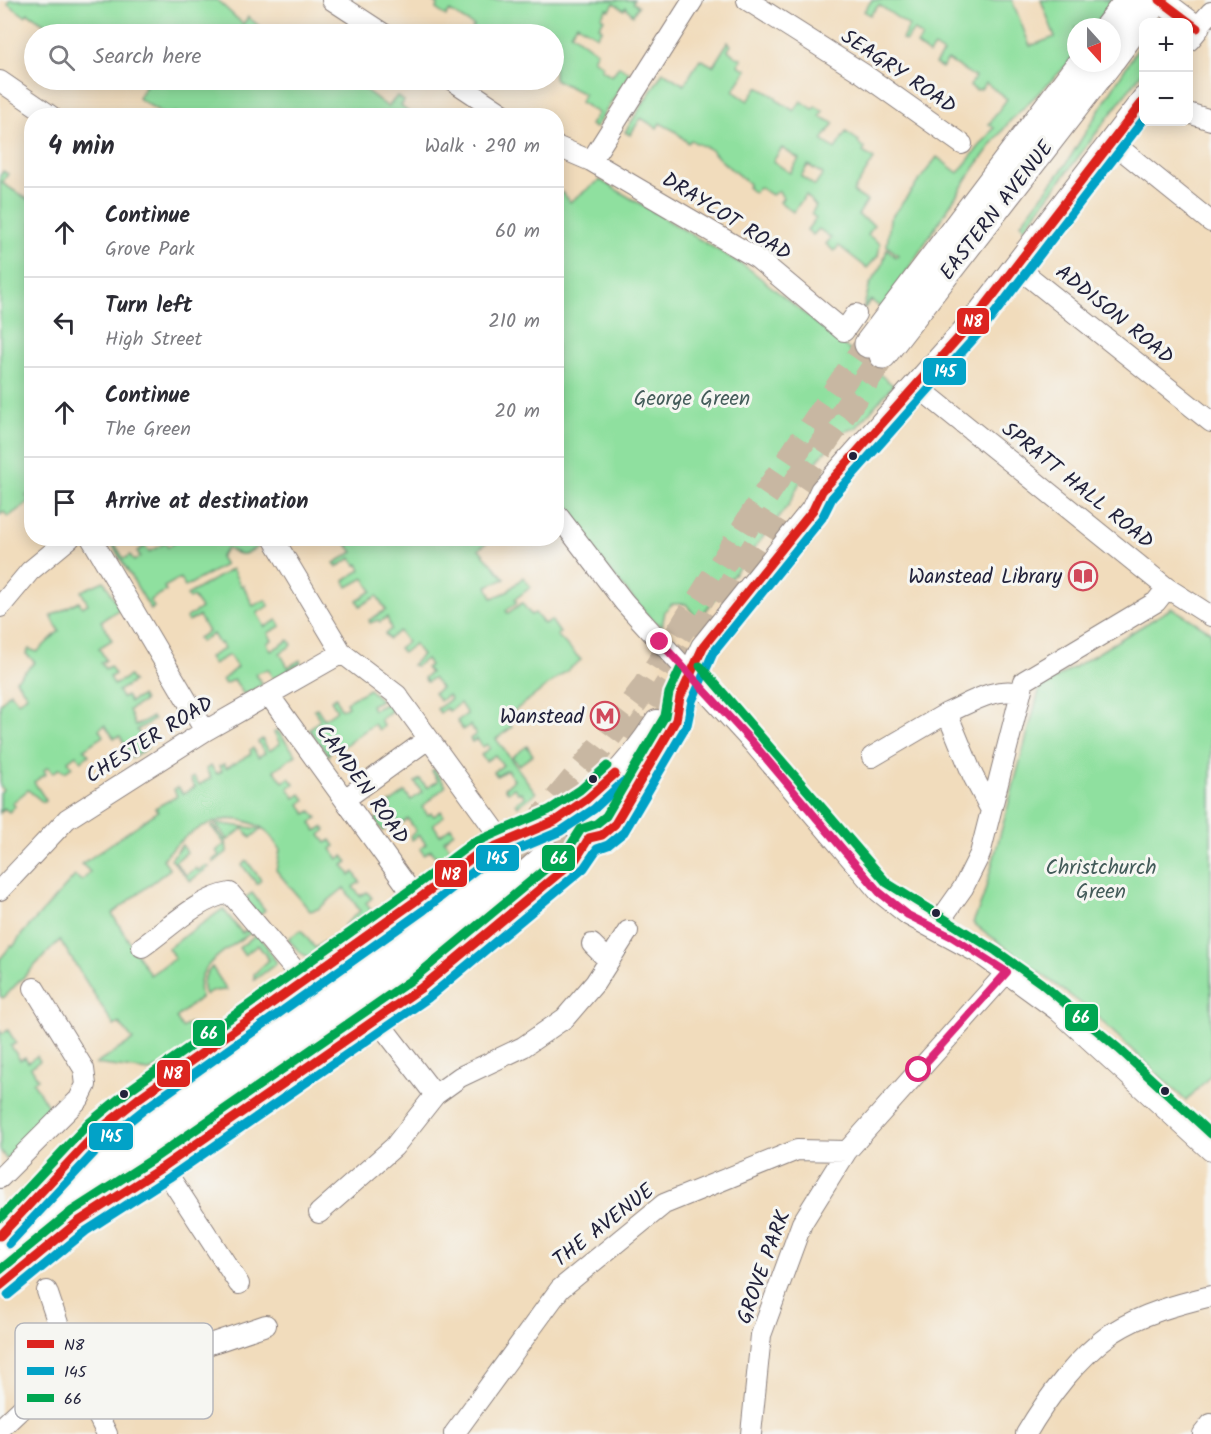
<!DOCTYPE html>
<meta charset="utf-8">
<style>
:root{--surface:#fff;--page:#f2f2f3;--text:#2b2b33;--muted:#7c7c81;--line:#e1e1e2}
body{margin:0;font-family:Kalam,sans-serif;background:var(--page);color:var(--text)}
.controls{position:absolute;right:18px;top:18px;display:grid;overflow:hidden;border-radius:12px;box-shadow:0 3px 15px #0003}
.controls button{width:54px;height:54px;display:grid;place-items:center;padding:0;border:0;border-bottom:2px solid var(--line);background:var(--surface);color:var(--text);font:30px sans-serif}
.compass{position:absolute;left:1067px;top:18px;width:54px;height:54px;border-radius:50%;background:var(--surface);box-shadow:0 3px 15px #0003;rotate:159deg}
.stop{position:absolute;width:18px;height:18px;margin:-14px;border:4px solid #db2777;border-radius:50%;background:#fff}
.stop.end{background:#db2777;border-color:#fff;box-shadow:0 2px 6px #0008}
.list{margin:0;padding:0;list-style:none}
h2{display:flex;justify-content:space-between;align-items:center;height:78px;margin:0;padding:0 24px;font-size:26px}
h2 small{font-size:20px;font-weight:400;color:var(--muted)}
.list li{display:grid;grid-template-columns:39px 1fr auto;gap:18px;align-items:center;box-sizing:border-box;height:90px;padding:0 24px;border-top:2px solid var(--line)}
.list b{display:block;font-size:22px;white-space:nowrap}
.list p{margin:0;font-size:20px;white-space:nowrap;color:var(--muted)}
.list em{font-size:20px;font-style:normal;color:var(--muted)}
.icon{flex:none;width:33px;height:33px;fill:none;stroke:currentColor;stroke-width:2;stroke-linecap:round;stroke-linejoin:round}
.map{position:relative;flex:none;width:1211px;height:1434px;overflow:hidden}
.search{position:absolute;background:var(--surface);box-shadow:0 3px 15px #0003;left:24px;top:24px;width:540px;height:66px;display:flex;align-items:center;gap:15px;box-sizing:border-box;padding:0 21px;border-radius:33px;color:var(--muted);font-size:22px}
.panel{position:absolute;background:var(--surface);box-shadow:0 3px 15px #0003;left:24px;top:108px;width:540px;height:438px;border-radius:24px}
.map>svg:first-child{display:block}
</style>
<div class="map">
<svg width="1211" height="1434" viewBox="0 0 1211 1434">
<rect width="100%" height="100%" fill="#f6f6f2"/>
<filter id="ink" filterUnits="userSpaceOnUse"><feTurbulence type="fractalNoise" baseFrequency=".0167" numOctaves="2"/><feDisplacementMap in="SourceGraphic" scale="12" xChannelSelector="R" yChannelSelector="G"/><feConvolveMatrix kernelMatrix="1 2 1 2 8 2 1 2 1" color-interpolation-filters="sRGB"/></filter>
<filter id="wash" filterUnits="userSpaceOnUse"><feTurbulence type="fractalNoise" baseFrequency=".008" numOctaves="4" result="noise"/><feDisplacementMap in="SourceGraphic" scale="24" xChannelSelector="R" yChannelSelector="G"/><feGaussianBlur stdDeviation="1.35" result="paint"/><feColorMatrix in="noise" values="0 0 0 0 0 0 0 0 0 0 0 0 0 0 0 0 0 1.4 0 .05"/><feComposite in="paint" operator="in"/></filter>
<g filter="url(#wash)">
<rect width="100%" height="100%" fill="#f1dcbc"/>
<path fill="#8fe09f" stroke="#58816d" stroke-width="1.5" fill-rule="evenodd" d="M 9,0 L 217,0 L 243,24 L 248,17 L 268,33 L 278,26 L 283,31 L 280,34 L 60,34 L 28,13 L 25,16 L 8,4 Z
M 431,0 L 634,0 L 633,3 L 638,6 L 633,15 L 626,7 L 624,10 L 614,3 L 610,10 L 607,9 L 601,17 L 604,19 L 599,27 L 602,29 L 597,36 L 577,24 L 571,33 L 597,52 L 593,59 L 603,66 L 601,69 L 612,76 L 619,66 L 630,73 L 595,128 L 590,125 L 598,113 L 580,102 L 584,94 L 554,79 L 554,34 L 478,34 L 472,29 L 474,26 L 450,11 L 446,16 L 436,9 L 438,5 Z
M 872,0 L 1012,0 L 1030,46 L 1055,37 L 1041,0 L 1113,0 L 1094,27 L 1076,27 L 1076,52 L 1068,64 L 1009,122 L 975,167 L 882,309 L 871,300 L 863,310 L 870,284 L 882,266 L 887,249 L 896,257 L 898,255 L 887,246 L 890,219 L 937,157 L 958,173 L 994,128 L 989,124 L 1007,99 L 986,83 L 981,89 L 976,90 L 970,86 L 975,77 L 948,60 L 942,68 L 935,64 L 943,53 L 934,47 L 929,54 L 917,45 L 922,37 L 914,30 L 905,41 L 902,39 L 909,26 L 879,5 L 870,15 L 864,11 Z
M 1143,40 L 1143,71 L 1024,229 L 1021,223 L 1064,167 Z
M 728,42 L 731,45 L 728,50 L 736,57 L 742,58 L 738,65 L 747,70 L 733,91 L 748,101 L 758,87 L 776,97 L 777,100 L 794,111 L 801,101 L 813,109 L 815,106 L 823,111 L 820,117 L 834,123 L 822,140 L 835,149 L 846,132 L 859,141 L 858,143 L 865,148 L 863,152 L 874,159 L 853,192 L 867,201 L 858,215 L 874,225 L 868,235 L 880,244 L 878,256 L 867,268 L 839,246 L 834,251 L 826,244 L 831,238 L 819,229 L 813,235 L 807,230 L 816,218 L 811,214 L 816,206 L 806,195 L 793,212 L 780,202 L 783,198 L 779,191 L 772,195 L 759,187 L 754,193 L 748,188 L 749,184 C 739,175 722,163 715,154 C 709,146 699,146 691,140 L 688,143 L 675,131 L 660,123 L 657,128 L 641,118 L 630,135 L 625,132 L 663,72 L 684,85 L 700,59 L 713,66 ZM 782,148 L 799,159 L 790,173 L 773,161 ZM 808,165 L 823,174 L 815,186 L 801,176 Z
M 140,80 L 352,80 L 388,107 L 397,96 L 404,101 L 401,106 L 412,115 L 215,116 L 211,113 L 210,115 L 180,116 L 176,113 L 165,115 L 138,98 L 146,86 Z
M 3,171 L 8,174 L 2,183 L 32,202 L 31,491 L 26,496 L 30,501 L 8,517 L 4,512 L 0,515 L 0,176 Z
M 600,180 L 748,268 L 893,385 L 856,428 L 842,432 L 801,480 L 789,504 L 698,620 L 686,604 L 672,604 L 665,611 L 662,627 L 649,617 L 591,549 L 557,503 L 556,196 L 562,192 L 570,202 Z
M 171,539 L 259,539 L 262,544 C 246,554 244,559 227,548 L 220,557 L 225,565 L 185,587 L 180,578 L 164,587 L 166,591 L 150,600 L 154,607 L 151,610 L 110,541 L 112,540 L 124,559 L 130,555 L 134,561 L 140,557 L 137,551 L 145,546 L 149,552 L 165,543 L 168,547 L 174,543 Z
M 374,539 L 485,539 L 487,542 L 479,549 L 505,579 L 487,586 L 492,598 L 507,592 L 523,577 L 531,587 L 515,599 L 517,602 L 506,611 L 508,613 L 522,603 L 531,615 L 535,613 L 544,624 L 551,620 L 560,633 L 557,635 L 581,660 L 505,718 L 512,727 L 496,739 L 536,793 L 518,806 L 516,803 L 525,797 L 521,792 L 518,793 L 514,788 L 508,792 L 505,788 L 514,780 L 507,770 L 497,776 L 494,772 L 503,765 L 495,755 L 486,761 L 481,755 L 490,748 L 487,744 L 483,747 L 477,739 L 472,742 L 470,739 L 476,734 L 470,725 L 463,730 L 457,721 L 467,714 L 460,703 L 449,711 L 446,708 L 440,713 L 437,709 L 451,699 L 448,695 L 440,701 L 434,693 L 441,688 L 433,678 L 427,682 L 424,678 L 430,673 L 426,668 L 430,665 L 426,659 L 416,666 L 412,665 L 422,655 L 414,644 L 403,653 L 399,648 L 407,642 L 399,631 L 389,639 L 385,634 L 391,629 L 387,617 L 380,622 L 378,620 L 370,623 L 369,620 L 386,610 L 377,596 L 360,606 L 357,600 L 372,591 L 364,578 L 348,587 L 344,580 L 361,570 L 358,564 L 356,565 L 351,558 L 337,567 L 334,563 L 353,552 L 343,539 L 365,539 L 368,543 Z
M 232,569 L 241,586 L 243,585 L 253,606 L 265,600 L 269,606 L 257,613 L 265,627 L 277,620 L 281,626 L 268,633 L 272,640 L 267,643 L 271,651 L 289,640 L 292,645 L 280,653 L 288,667 L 300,660 L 301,663 L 273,679 L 268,669 L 255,674 L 263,684 L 244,695 L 234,679 L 225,684 L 222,680 L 237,667 L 229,655 L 213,664 L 209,657 L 224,649 L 221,643 L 219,644 L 213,634 L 200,642 L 198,638 L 208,632 L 199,616 L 188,622 L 186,618 L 201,608 L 193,597 L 189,599 L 187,595 Z
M 104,581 L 120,609 L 101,621 L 112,640 L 99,648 L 106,660 L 101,663 L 105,669 L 110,666 L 115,674 L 110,677 L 114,685 L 129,676 L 133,682 L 118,691 L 122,698 L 126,696 L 130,702 L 141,696 L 144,701 L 129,710 L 135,726 L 152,717 L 154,720 L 137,730 L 148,748 L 132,758 L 120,736 L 114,738 L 105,725 L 99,729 L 103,736 L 84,749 L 89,755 L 81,761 L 76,755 L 68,761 L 72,767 L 65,772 L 60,768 L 53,773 L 48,767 L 44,770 L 46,774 L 34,782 L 46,800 L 43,802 L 28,790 L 12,803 L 15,806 L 9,812 L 4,808 L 0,813 L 0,793 L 3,789 L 0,786 L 0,704 L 10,692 L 18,702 L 27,695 L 16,680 L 35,662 L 26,654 L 29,649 L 37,652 L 59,631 L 51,616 L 79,601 L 82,607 L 88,604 L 81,591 Z
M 1172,608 L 1211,632 L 1211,1075 L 1186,1101 L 1091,1011 L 973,923 L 983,898 L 1040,688 Z
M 369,689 L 381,700 L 371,705 L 373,710 L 387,703 L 392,710 L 380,720 L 384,726 L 379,730 L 374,724 L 337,751 L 335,748 L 330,751 L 329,756 L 309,729 L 320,720 L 314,709 L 317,708 L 324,719 L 337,710 L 331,700 L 336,697 L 341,710 L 348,706 L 346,702 Z
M 277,730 L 296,755 L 274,770 L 283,782 L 289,778 L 294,784 L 288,788 L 295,798 L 301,794 L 305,800 L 300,804 L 306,814 L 311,811 L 317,818 L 311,823 L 316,831 L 323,827 L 326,830 L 320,835 L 326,843 L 331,840 L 335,846 L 331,849 L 338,859 L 343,856 L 348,862 L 343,865 L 350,875 L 354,872 L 360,882 L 353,887 L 360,896 L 367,892 L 372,898 L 366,903 L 372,912 L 365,918 L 371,926 L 347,943 L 341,936 L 347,929 L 344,925 L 360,911 L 344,888 L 318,909 L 310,911 L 276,870 L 280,850 C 275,843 270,832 262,828 C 225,806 187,830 163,859 L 170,869 L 112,914 L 150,975 L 175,958 L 168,948 L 223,909 L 242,933 L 251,928 L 255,930 C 234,946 190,965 201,997 L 176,1018 L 182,1028 L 190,1023 L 200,1037 L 211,1029 L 216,1035 L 166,1065 L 149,1071 L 96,1064 L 133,1040 L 119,1023 L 114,1026 L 60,940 L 3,998 L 0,996 L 0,959 L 11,946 L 13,947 L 22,934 L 75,876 L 82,881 L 90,872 L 82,864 L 158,811 L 155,808 L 177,796 L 174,789 L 178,787 L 183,794 L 195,787 L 190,779 L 194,777 L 199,785 L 211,778 L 206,769 L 211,766 L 217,774 L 222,771 L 219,766 L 224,764 L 226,768 L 251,754 L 250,750 L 253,748 L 258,757 L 265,753 L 258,742 L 262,739 L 269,751 L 280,744 L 274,732 Z
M 527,746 L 533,755 L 519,765 L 512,757 Z
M 434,769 L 446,786 L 422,807 L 428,815 L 431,813 L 434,816 L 441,811 L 444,816 L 433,824 L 440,835 L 451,827 L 454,832 L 444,840 L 451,850 L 462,842 L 465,845 L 433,867 L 432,865 L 438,860 L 431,850 L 424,855 L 420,849 L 426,844 L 419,835 L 412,840 L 410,836 L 416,831 L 408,819 L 401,824 L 398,821 L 383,831 L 375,820 L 390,810 L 387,805 L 405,792 L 411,800 L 422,792 L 415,782 L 420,779 L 427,788 L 438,781 L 432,771 Z
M 598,799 L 606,817 L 606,824 L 584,831 L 579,821 Z
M 215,823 L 261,829 L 251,838 L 243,828 L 228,840 Z
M 213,825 L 226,841 L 227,852 L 213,863 L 213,860 L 219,855 L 216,851 L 225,844 L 211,826 Z
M 558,837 L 564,840 L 567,849 L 565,855 L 514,874 L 506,850 Z
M 182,845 L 187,852 L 175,862 L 186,875 L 196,868 L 198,871 L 204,866 L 209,867 L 190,881 L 171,859 Z
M 247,861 L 261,880 L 257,884 L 242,865 Z
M 252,893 L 265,910 L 258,916 L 245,898 Z
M 301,930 L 315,948 L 325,941 L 327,943 L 333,939 L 339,943 C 313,961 310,965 288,939 Z
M 258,933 L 277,963 L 254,980 L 254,974 L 269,960 L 258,945 L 244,955 L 239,948 Z
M 212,967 L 227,990 L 211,991 L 205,995 C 200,983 204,976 212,967 Z
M 0,1030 L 2,1034 L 8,1030 L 16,1043 L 11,1046 L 20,1060 L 25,1057 L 28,1062 L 37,1056 L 40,1061 L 31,1067 L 38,1079 L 33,1082 L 52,1113 L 6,1159 L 0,1150 Z"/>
</g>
<g filter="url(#ink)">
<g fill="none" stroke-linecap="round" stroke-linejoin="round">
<path stroke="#c8b7a2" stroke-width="27" stroke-dasharray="27 14" stroke-linecap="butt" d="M 796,484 L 883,355
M 632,742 L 775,516
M 549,854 L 587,805
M 505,863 L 590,761 L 644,689 L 765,496 L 868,344"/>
<g stroke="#8a7f7c" stroke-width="22">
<path id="minor" d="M 332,0 L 384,34
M 747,0 L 862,73 L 962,144
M 1197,28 L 1211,12
M 452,80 L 506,116
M 0,81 L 51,116
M 1188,113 L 1211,120
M 1112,142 L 1211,222
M 556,146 L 591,161 L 758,259 L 844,331 L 856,314
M 591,161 L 693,0
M 1017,267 L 1211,422
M 918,387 L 1167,588 L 1211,616
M 556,513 L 624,602 L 753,743 L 879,892 L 908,915 L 980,954 L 1057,1010 L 1211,1151
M 91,538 L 205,731
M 273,538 L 342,653 L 397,695 L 503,841
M 0,607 L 30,571 L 70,538
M 269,695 L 417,900
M 872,757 L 947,713
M 345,799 L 428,739
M 991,810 L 973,776 L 947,713 C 970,703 995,686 1020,693
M 0,890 L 67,819 L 205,731 L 342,653
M 934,929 L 963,888 L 980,854 L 1024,681 L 1156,602 L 1167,588
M 592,944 L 609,961
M 142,947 C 168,929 198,898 230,893 L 305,982
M 377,1020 L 435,1095
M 163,1167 L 239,1284
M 0,1178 L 79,1099 L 86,1085 L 84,1069 L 34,988
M 319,1213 L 394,1147 L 435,1095 L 460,1077 L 523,1047 L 565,1018 L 595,983 L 628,931
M 47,1291 L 71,1362 L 107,1434
M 83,1387 L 266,1325
M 0,1429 L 71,1362
M 454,1434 L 560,1289 L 664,1204 L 797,1150 L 847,1151
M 751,1434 L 761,1335 L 802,1223 L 847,1151 L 1007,972
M 1026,1434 C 1047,1398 1078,1357 1112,1333 C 1141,1314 1178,1304 1211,1296
M 1203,1434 L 1211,1424"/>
</g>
<g stroke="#8a7f7c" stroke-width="26">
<path id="major" d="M 1160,0 L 1197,28 L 1188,39
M 572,824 C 571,817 573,812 578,807 C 585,798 595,794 603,787 C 624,768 642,745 657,722
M 589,838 L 602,835 L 615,824 L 676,720 L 680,697 L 703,647 L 813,510 L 822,491 L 975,319 L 1144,99
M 305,982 L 477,854 L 503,841 L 532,832 L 576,809
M 163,1167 L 421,988 L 576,859 L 589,838"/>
</g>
<g stroke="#8a7f7c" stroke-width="29">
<path id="highway" d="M 1108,27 L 1129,0
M 1112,59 L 1156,0
M 868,344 L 1081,63
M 883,355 L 1109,63
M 132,1104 L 305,982
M 0,1236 C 77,1152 177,1098 271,1037 C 353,984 431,927 505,863
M 21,1267 L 79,1221 L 163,1167
M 0,1268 C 88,1165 206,1108 317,1035 C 399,982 476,920 549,854"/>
</g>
<use href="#minor" stroke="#fff" stroke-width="20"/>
<use href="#major" stroke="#fff" stroke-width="24"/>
<use href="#highway" stroke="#fff" stroke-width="27"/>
<g stroke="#f6f6f2" stroke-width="14">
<path id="bus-1" d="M 1160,0 L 1197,28
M 0,1236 L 98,1131 L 139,1098 L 417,900 L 477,854 L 555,821 L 587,799 L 615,774
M 0,1286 L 79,1221 L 163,1167 L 421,988 L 576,859 L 589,838 L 602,835 L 615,824 L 676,720 L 680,697 L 703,647 L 813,510 L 822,491 L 975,319 L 1144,100"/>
</g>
<g stroke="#f6f6f2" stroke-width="14">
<path id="bus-2" d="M 9,1244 L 106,1140 L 146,1108 L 424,910 L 483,864 L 561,831 L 594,809 L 623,782
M 8,1295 L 86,1231 L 170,1177 L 428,998 L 584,868 L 597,849 L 608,845 L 624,832 L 687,725 L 692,701 L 713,653 L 822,518 L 832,498 L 985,326 L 1144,119"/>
</g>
<g stroke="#f6f6f2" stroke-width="14">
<path id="bus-3" d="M 700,666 L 887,883 L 996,951 L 1041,983 L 1119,1049 L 1211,1134
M 0,1218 L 89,1123 L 132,1088 L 410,890 L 471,844 L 549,810 L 580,790 L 607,766
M 0,1270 L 72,1211 L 156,1157 L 414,978 L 567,851 L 581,829 L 596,824 L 606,816 L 665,716 L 669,693 L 680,669"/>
</g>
<use href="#bus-1" stroke="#dc241f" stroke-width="9"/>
<use href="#bus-2" stroke="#02a2c7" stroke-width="9"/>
<use href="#bus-3" stroke="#00a651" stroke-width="9"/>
</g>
</g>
<g fill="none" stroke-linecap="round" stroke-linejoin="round" filter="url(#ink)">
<path stroke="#db2777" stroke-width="8" d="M 660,642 L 753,743 L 879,892 L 908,915 L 952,937 L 1007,972 L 919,1070"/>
</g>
<defs>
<g id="library-ring" transform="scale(1.5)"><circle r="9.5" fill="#f6f6f2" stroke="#d1495b" stroke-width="1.5"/><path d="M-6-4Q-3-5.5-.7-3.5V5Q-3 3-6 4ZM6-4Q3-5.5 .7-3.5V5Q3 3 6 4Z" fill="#d1495b"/></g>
<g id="metro-ring" transform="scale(1.5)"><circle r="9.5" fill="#f6f6f2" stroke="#d1495b" stroke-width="1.5"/><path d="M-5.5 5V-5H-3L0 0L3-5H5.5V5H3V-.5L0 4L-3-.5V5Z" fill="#d1495b"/></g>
</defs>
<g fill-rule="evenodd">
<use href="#library-ring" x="1083" y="576"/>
<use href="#metro-ring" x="605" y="716"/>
</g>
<g fill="#22223b" stroke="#f6f6f2" stroke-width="2">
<circle cx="853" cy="456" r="5"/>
<circle cx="593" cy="779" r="5"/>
<circle cx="936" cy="913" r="5"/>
<circle cx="1165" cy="1091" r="5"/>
<circle cx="124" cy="1094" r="5"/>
</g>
<g text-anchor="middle" stroke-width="6" stroke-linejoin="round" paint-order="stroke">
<g font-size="21" fill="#22223b" stroke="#f6f6f2">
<text transform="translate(899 71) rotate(34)" y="7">SEAGRY ROAD</text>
<text transform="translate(996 210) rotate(-52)" y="7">EASTERN AVENUE</text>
<text transform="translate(727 216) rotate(32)" y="7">DRAYCOT ROAD</text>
<text transform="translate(1115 314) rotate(39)" y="7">ADDISON ROAD</text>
<text transform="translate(1078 485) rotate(39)" y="7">SPRATT HALL ROAD</text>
<text transform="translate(149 739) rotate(-32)" y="7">CHESTER ROAD</text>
<text transform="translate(363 784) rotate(54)" y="7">CAMDEN ROAD</text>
<text transform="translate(603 1225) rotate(-38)" y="7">THE AVENUE</text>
<text transform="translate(763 1267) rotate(-70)" y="7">GROVE PARK</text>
</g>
<g font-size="21" fill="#435b59" stroke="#f6f6f2">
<text x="692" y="405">George Green</text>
<text x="1101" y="874">Christchurch<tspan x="1101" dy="24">Green</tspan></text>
</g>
<g font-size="21" fill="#22223b" stroke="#f6f6f2" text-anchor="end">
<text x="1062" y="583">Wanstead Library</text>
<text x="584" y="723">Wanstead</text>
</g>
</g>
<rect x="15" y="1323" width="198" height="96" rx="9" fill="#f6f6f2" stroke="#b6b6bb" stroke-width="1.5"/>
<rect x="27" y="1340" width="27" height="8" fill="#dc241f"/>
<rect x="27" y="1367" width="27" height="8" fill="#02a2c7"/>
<rect x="27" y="1394" width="27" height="8" fill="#00a651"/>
<g font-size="16" fill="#22223b">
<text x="64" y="1350">N8</text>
<text x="64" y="1377">145</text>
<text x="64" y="1404">66</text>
</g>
<g stroke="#f6f6f2" stroke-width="2">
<rect x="956" y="307" width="34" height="28" rx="6" fill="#dc241f"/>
<rect x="922" y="357" width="45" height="29" rx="6" fill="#02a2c7"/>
<rect x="475" y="844" width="45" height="28" rx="6" fill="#02a2c7"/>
<rect x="541" y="844" width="35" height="28" rx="6" fill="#00a651"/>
<rect x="434" y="859" width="34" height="29" rx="6" fill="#dc241f"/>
<rect x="1064" y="1003" width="35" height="29" rx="6" fill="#00a651"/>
<rect x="192" y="1019" width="34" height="28" rx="6" fill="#00a651"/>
<rect x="156" y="1059" width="35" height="29" rx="6" fill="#dc241f"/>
<rect x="88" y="1122" width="46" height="29" rx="6" fill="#02a2c7"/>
</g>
<g font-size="16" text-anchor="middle" font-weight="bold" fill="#fff">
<text x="973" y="327">N8</text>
<text x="945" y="377">145</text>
<text x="497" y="864">145</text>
<text x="559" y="864">66</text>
<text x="451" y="880">N8</text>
<text x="1081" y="1023">66</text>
<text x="209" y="1039">66</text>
<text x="173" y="1079">N8</text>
<text x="111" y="1142">145</text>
</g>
</svg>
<div class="controls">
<button>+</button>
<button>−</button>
</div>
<svg class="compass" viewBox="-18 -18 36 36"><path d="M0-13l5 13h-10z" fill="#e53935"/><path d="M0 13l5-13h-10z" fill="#7c7c81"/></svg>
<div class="stop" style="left:919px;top:1070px"></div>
<div class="stop end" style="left:660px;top:642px"></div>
<div class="search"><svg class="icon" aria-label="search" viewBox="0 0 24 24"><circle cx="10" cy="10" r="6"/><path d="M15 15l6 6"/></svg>Search here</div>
<section class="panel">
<h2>4 min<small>Walk · 290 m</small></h2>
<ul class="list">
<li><svg class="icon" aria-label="ahead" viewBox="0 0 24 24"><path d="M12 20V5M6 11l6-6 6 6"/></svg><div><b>Continue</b><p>Grove Park</p></div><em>60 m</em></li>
<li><svg class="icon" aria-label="left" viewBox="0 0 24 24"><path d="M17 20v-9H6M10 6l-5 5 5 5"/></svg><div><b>Turn left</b><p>High Street</p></div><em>210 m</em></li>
<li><svg class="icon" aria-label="ahead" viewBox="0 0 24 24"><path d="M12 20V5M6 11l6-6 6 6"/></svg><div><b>Continue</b><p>The Green</p></div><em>20 m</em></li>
<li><svg class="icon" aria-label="arrive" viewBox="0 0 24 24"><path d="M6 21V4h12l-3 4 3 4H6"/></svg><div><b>Arrive at destination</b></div></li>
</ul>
</section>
</div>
